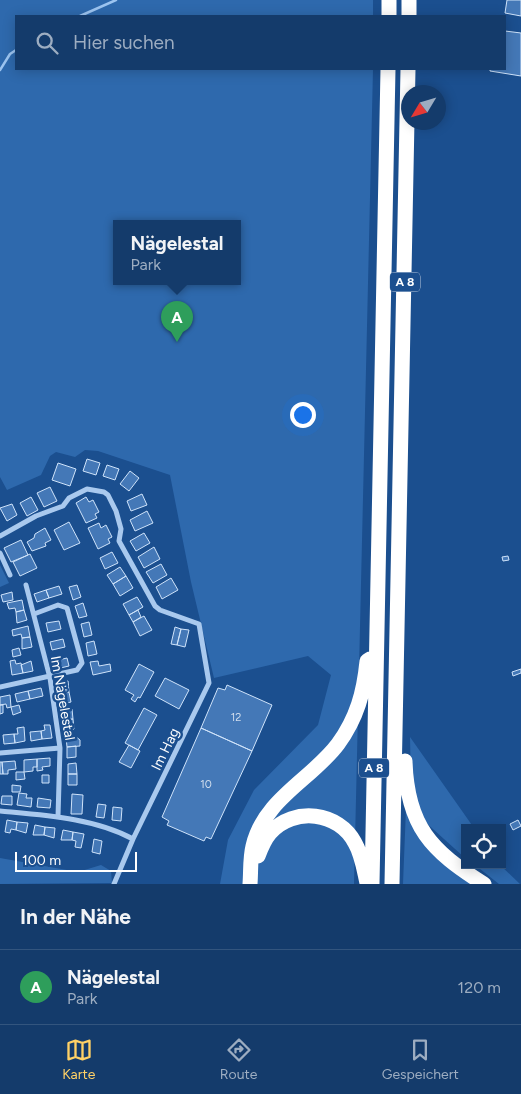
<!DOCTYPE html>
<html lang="de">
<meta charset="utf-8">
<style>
:root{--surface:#143b6b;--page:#214673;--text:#f1f3f6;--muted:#9dadc1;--line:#33557e;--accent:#ffd166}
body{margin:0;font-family:Figtree,sans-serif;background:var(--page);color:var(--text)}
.controls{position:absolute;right:15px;bottom:15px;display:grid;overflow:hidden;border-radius:0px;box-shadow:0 2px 12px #0003}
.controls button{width:45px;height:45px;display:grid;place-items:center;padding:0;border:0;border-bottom:1px solid var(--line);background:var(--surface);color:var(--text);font:25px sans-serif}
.compass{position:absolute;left:401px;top:85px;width:45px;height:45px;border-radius:50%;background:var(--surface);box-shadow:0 2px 12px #0003;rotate:232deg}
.scale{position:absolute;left:15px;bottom:12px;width:122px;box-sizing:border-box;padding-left:5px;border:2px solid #fff;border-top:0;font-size:14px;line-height:18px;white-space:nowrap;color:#fff;-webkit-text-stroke:4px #1b4f8f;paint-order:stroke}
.you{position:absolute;left:302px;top:414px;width:18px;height:18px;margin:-12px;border:4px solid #fff;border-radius:50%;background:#1a73e8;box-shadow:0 0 0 8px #1a73e833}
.badge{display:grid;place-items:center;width:32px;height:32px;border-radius:50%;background:var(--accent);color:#fff;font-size:16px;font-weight:700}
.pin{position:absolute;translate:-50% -41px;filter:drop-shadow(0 1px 2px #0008)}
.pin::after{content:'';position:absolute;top:26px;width:18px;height:15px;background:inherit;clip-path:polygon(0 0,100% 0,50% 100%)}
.popup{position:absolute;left:113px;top:220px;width:128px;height:65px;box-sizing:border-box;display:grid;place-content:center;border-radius:0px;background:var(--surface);filter:drop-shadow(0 1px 4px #0005);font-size:16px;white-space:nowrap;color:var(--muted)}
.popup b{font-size:19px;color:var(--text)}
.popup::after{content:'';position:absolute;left:50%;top:100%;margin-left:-10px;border:10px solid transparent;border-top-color:var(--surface)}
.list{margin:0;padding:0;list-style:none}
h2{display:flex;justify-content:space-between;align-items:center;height:65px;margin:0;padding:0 20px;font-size:21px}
h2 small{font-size:16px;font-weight:400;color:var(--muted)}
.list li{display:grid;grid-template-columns:32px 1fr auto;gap:15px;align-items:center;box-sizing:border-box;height:75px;padding:0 20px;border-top:1px solid var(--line)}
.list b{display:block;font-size:19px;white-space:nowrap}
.list p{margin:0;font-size:16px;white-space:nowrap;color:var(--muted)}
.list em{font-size:16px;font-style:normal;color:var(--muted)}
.icon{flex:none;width:28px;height:28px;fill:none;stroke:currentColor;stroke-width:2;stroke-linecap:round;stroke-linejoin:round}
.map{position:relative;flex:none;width:521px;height:884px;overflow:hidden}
.search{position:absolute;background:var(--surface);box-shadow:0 2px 12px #0003;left:15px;right:15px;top:15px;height:55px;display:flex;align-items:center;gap:12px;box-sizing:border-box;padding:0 18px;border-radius:0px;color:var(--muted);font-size:19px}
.sheet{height:140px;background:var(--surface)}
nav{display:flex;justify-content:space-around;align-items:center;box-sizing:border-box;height:70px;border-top:1px solid var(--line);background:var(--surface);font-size:14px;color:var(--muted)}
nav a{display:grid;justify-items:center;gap:2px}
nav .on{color:var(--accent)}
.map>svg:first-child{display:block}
</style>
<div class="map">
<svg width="521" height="884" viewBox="0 0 521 884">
<rect width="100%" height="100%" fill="#1b4f8f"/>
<path fill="#2e69ad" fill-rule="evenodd" d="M 0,0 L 373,0 L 373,16 L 16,16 L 16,69 L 373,69 L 354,884 L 220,884 L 228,840 L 254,790 L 318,725 L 331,675 L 308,656 L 214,678 L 191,582 L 170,475 L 98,451 L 85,450 L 75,457 L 56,452 L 50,456 L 41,475 L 7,490 L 0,477 ZM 117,223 L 237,223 L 237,281 L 117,281 Z
M 0,565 L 9,583 L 0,587 Z
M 410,737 L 474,828 L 465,828 L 465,858 L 423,820 L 411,784 Z
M 406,808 L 474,884 L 403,884 Z
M 0,858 L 78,872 L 101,865 L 111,871 L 112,883 L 0,884 Z
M 475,865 L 500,865 L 520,884 L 499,884 Z"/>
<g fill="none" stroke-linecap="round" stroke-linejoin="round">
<path stroke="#9cc4f0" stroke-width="2.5" d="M 80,16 L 116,0
M 0,70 L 10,54 L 16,50"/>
</g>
<path fill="#4478b7" stroke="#cfe3fa" d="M 507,0 L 521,0 L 521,16 L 505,13 Z
M 505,31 L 521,33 L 521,76 L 490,71 L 490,69 L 505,69 Z
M 87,459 L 100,463 L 96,475 L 83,471 Z
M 58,463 L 76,469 L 70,486 L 52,480 Z
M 107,465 L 119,469 L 115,480 L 103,476 Z
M 130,471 L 139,478 L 129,491 L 120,484 Z
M 50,487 L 57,501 L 44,507 L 37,493 Z
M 142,494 L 147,505 L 131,511 L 127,501 Z
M 31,497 L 38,510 L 27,516 L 20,503 Z
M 86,497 L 89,502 L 93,500 L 99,512 L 95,514 L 97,518 L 86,523 L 76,503 Z
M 12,504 L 17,515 L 7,521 L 0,508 Z
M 147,511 L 153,523 L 135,531 L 130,520 Z
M 69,522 L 80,543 L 64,550 L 54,530 Z
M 99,523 L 101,528 L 106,525 L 112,537 L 108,539 L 110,543 L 98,549 L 88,528 Z
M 45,528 L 51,540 L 45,543 L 46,546 L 32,551 L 27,542 L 34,538 L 35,534 Z
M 144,533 L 150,543 L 136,551 L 130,541 Z
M 21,540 L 28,555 L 11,562 L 4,548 Z
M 154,547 L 160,559 L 144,568 L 138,557 Z
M 112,552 L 118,563 L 105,569 L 100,558 Z
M 30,554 L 37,568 L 20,576 L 13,562 Z
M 508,556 L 509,560 L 503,561 L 502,557 Z
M 161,564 L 167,575 L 153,583 L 146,572 Z
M 120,567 L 126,576 L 113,584 L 107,575 Z
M 126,576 L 133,588 L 120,596 L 113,584 Z
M 171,578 L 178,590 L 162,599 L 156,587 Z
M 77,585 L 81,597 L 73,600 L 69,587 Z
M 59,586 L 62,594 L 49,598 L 46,590 Z
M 46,590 L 49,598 L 37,602 L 34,594 Z
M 12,592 L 13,600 L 3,602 L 1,595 Z
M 137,597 L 143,607 L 129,615 L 123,604 Z
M 22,600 L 24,610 L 16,612 L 15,608 L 9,609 L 7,603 Z
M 83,603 L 87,616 L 79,618 L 75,606 Z
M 24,610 L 27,620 L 17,623 L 16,612 Z
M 138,610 L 141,617 L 133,622 L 129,615 Z
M 144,616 L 152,630 L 140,636 L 133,622 Z
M 59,621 L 61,629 L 48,632 L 46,623 Z
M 89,622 L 92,635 L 84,637 L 81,624 Z
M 28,626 L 30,637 L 22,638 L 21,634 L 13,636 L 12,630 Z
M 175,627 L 181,629 L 177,645 L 171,644 Z
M 181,629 L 189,630 L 185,647 L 177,645 Z
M 30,637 L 32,647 L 22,649 L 22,638 Z
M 63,639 L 65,647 L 52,650 L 50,642 Z
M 94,641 L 97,654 L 88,656 L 86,643 Z
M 19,648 L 21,655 L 13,657 L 12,650 Z
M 67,658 L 69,666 L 56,669 L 54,661 Z
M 15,660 L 16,664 L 21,663 L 23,673 L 12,675 L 10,661 Z
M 31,661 L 33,671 L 23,673 L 21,665 Z
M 98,661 L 99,666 L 110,664 L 111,671 L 93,675 L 90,662 Z
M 139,664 L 154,672 L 140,698 L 138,697 L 135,702 L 131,699 L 134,695 L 125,690 Z
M 521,669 L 521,673 L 513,676 L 512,672 Z
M 165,678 L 189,690 L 179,709 L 155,696 Z
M 68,681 L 69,692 L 61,693 L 59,683 Z
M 227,685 L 272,705 L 252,751 L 201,728 L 218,688 L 225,690 Z
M 41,688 L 43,696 L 30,699 L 28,691 Z
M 28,691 L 30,699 L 17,702 L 15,694 Z
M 69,692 L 71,702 L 62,704 L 61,693 Z
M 10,695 L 11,707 L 7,708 L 6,704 L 0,705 L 0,697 Z
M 0,705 L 3,705 L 3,713 L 0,714 Z
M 19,705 L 21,712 L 13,715 L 11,707 Z
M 144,708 L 157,715 L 138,750 L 125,743 Z
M 72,709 L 73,719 L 64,720 L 63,710 Z
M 73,719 L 74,729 L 66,730 L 64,720 Z
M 44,725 L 50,725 L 52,738 L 42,739 L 41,731 L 45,730 Z
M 24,727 L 25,741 L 15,743 L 14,734 L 18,734 L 17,728 Z
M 201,728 L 252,751 L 211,839 L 206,837 L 204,841 L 167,825 L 169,821 L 162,817 Z
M 41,731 L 42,739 L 31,741 L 30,732 Z
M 14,734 L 15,743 L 4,744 L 3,735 Z
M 75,736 L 80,740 L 80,746 L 67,747 L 66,737 Z
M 129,745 L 140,751 L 131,768 L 119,762 Z
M 76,746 L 76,757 L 67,758 L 67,747 Z
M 50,758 L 50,766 L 42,767 L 43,770 L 37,771 L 37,759 Z
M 37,759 L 37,767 L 33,767 L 33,771 L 24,772 L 24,760 Z
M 15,761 L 16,769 L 8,770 L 8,774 L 3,774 L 2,762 Z
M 0,762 L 2,762 L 3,774 L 0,774 Z
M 76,763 L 77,774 L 68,774 L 68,764 Z
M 16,772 L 24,772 L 25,779 L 16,780 Z
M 68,774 L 77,774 L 77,785 L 68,785 Z
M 42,775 L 49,775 L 49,783 L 42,783 Z
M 12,785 L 21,786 L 20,792 L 12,792 Z
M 19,793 L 27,794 L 26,798 L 32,798 L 31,807 L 17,805 Z
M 72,794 L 83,795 L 82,814 L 71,814 Z
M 2,796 L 12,796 L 12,805 L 1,804 Z
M 38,798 L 51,800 L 50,808 L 37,807 Z
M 98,804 L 106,805 L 104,818 L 96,817 Z
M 113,807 L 122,808 L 121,821 L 112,820 Z
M 7,820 L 17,822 L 16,830 L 11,829 L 10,833 L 5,832 Z
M 518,820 L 521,826 L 513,830 L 510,824 Z
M 17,822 L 28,823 L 26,833 L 16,830 Z
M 35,825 L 45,827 L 44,835 L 33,835 Z
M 45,827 L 55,828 L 54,838 L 44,835 Z
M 63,830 L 73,832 L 72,840 L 61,840 Z
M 73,832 L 84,834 L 81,848 L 75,847 L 76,841 L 72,840 Z
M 94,839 L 102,841 L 100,854 L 92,852 Z"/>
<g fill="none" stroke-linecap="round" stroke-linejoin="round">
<path stroke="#a9c9ee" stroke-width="5" d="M 0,536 L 36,516 L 63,506 L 69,498 L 87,489 L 104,492 L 108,495 L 116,511 L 121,529 L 119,541 L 155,606 L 160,610 L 199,624 L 209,683 L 133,839 L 114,884
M 0,553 L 10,575
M 26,585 L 50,678 L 60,748 L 58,817
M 0,687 L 77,670 L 82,663 L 67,608 L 58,605 L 34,614
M 0,753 L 60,748
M 0,811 C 43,815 95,818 133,839"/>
<path stroke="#fff" stroke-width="15" d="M 389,16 L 389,0
M 409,16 L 409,0
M 405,761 C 407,826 431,851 484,884
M 258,856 C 261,848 264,840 270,833 C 294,806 339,812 355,843 C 362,855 364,870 367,883
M 250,884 C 251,871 250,858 253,846 C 264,799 312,779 338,744 C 357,718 364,692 367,661 L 370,659
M 372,884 L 388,69
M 392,884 L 408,69"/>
</g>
<g text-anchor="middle" stroke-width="5" stroke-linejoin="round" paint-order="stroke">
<g font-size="11" fill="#d0dded">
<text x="236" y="721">12</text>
<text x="206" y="788">10</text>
</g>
<g fill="#1b4f8f" stroke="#bbcadd" stroke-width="1">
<rect x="390" y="272.5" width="30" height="19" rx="4"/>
<rect x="359" y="758.5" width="30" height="19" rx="4"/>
</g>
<g font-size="12" font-weight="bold" fill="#fff">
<text x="405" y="286">A 8</text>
<text x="374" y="772">A 8</text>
</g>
<g font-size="14" fill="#fff" stroke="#1b4f8f">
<text transform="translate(63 698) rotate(80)" y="5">Im Nägelestal</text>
<text transform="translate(165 749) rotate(-64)" y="5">Im Hag</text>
</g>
</g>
</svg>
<div class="controls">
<button><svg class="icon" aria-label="locate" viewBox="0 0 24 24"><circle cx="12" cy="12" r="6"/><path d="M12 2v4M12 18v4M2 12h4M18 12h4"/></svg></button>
</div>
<svg class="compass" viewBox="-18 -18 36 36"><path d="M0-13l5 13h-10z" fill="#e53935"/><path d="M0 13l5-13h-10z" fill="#9dadc1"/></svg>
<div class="scale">100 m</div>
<div class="you"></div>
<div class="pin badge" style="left:177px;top:342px;background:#2e9e5b">A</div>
<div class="popup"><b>Nägelestal</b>Park</div>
<div class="search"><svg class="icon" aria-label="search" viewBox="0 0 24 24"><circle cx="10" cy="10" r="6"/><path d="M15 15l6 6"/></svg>Hier suchen</div>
</div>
<section class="sheet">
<h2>In der Nähe<small></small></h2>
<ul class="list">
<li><span class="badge" style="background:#2e9e5b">A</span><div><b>Nägelestal</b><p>Park</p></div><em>120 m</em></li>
</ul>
</section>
<nav>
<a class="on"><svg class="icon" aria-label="map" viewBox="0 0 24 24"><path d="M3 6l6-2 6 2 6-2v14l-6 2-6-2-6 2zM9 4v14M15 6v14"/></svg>Karte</a>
<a><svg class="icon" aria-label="directions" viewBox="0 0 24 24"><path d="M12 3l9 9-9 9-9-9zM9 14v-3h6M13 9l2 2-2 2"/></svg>Route</a>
<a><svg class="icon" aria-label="saved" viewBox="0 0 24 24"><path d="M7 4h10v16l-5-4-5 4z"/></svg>Gespeichert</a>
</nav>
